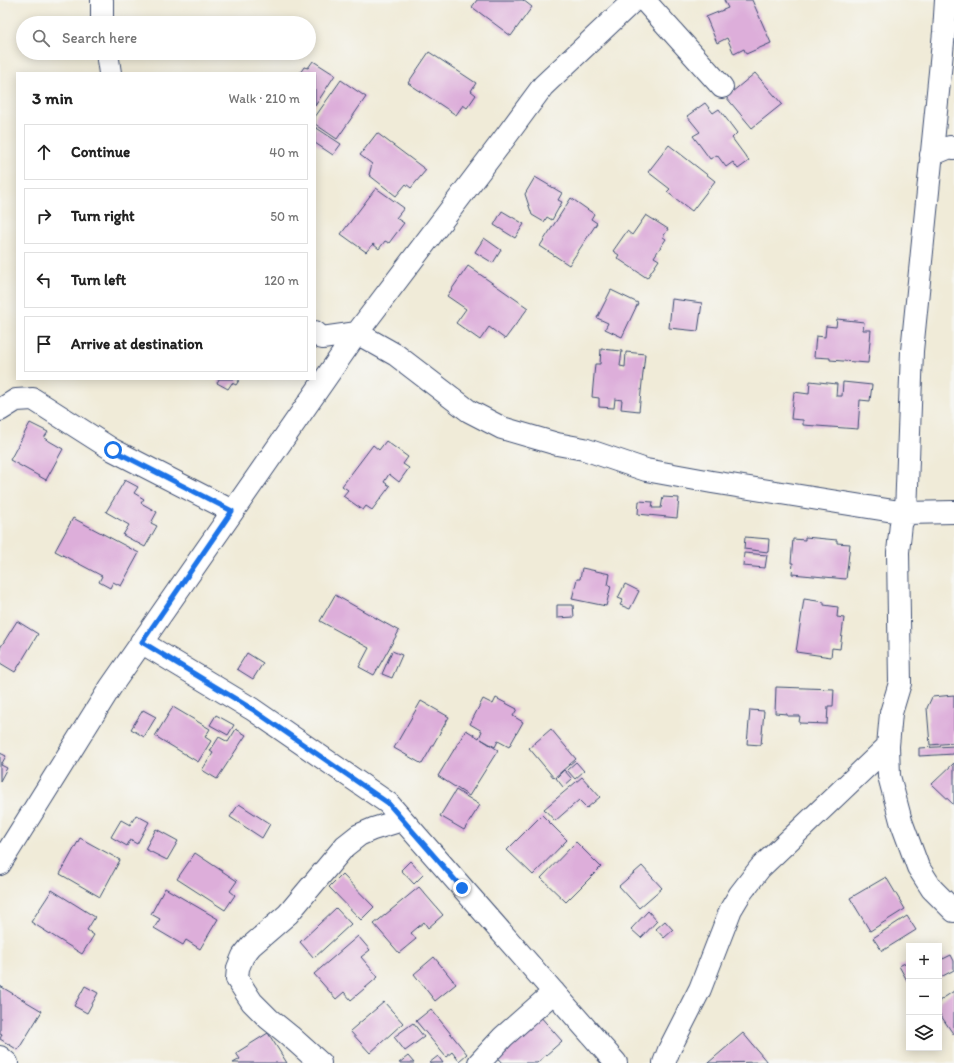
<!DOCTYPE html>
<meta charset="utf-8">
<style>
:root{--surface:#fff;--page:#f2f2f2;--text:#222;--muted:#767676;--line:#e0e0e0}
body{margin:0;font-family:Itim,sans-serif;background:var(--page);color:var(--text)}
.controls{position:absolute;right:12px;bottom:12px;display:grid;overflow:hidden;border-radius:0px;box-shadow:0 2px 10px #0003}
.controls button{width:36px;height:36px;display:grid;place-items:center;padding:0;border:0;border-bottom:1px solid var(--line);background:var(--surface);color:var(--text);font:20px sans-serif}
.stop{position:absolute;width:12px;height:12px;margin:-9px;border:3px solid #1a73e8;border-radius:50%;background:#fff}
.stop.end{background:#1a73e8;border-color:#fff;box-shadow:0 1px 4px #0008}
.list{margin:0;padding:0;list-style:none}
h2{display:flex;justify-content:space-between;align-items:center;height:52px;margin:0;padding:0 16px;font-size:17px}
h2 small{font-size:13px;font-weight:400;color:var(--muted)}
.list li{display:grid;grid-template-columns:26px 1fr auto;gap:12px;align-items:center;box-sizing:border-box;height:56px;margin:0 8px 8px;padding:0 8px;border:1px solid var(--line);border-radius:0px}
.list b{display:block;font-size:15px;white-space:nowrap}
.list em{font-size:13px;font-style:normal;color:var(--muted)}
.icon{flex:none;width:22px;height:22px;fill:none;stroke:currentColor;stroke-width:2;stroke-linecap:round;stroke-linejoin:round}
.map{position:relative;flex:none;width:954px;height:1063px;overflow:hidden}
.search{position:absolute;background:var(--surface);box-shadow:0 2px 10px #0003;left:16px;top:16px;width:300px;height:44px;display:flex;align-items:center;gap:10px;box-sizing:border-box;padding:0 14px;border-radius:22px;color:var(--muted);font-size:15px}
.panel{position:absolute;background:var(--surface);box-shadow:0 2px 10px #0003;left:16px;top:72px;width:300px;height:308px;border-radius:0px}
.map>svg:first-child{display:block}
</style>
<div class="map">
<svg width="954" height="1063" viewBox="0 0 954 1063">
<rect width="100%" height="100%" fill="#f6f6f2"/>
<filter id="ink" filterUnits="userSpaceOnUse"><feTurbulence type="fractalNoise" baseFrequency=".025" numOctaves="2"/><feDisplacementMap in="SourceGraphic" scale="8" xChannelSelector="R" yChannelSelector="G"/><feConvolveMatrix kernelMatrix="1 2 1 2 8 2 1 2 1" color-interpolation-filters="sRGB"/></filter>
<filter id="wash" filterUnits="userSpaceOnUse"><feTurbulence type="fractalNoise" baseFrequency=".012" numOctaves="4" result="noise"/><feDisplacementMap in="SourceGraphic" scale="16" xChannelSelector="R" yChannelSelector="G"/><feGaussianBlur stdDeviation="0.9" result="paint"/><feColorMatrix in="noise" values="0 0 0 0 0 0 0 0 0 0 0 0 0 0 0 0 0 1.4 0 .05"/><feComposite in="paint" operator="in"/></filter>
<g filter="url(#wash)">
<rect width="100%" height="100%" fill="#f0ebd8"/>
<g id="blocks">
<path fill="#ddaeda" d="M 477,0 L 523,0 L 532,7 L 511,36 L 472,7 Z
M 724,0 L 752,0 L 771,43 L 746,54 L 744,49 L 734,54 L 727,38 L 717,43 L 706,17 L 728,8 Z
M 429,52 L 476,83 L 471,91 L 476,95 L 467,108 L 463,105 L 456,115 L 408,83 Z
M 313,61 L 335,75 L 315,106 L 315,73 L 300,73 L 304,67 L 308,68 Z
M 755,73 L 782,104 L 752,128 L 726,97 Z
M 341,80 L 366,97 L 337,139 L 315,124 L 315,117 Z
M 705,103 L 713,113 L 719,109 L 737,133 L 732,138 L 749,161 L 738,169 L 733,162 L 726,167 L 717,155 L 710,159 L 693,136 L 700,132 L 687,116 Z
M 315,127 L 341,144 L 333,155 L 315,143 Z
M 377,133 L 426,170 L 411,188 L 406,184 L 396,196 L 369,175 L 372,164 L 360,155 Z
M 669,145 L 715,181 L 692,211 L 667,192 L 670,189 L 648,172 Z
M 535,177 L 562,193 L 558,200 L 562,202 L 552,220 L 547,217 L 544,222 L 532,215 L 525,194 Z
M 376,188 L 404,208 L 396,218 L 404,223 L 389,243 L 385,241 L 379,249 L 373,244 L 366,252 L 341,234 Z
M 571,198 L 594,214 L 591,219 L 597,223 L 569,265 L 540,246 Z
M 502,211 L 524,224 L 515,238 L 494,225 Z
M 646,215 L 668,229 L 663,237 L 666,239 L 654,257 L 659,260 L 647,278 L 617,258 L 619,255 L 613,251 L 627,231 L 632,235 Z
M 484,238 L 501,250 L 493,263 L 475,252 Z
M 468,266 L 528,308 L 505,339 L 489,327 L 480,340 L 456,323 L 466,309 L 447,296 Z
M 611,290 L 638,303 L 622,337 L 605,329 L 608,323 L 597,318 Z
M 672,299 L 702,303 L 698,331 L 669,328 Z
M 837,319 L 864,322 L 863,330 L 871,330 L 868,363 L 830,360 L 830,358 L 814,357 L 816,336 L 825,337 L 826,326 L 836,327 Z
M 601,349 L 622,351 L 620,366 L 625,367 L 626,352 L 645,354 L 639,411 L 621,409 L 622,400 L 615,399 L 614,408 L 599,407 L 599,398 L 592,397 L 595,364 L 600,364 Z
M 219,379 L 240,379 L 236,385 L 232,383 L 228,389 L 217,383 Z
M 810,381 L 837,384 L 836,396 L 842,396 L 843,382 L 872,385 L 870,401 L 860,400 L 858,429 L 803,425 L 803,420 L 791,419 L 794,392 L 809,394 Z
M 30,423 L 48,432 L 44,438 L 63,449 L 46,480 L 10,460 Z
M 386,441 L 408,457 L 403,464 L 409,468 L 399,482 L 389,474 L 384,482 L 390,486 L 372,510 L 366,506 L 363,510 L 343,496 L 348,490 L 342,486 L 373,445 L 379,450 Z
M 125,480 L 138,487 L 134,493 L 144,499 L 141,503 L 157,512 L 151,523 L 157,526 L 145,547 L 123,535 L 129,525 L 106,512 Z
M 663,497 L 679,498 L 677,518 L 638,514 L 639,501 L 653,502 L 652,508 L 661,508 Z
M 73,518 L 139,553 L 121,586 L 113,582 L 110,588 L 99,582 L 102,576 L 55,551 Z
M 745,537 L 769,539 L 768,552 L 744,549 Z
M 805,537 L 837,540 L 837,543 L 850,544 L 846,579 L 792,574 L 793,563 L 791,563 L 793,539 L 805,540 Z
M 744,553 L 767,555 L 765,568 L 743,566 Z
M 582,568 L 610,574 L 608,585 L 611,586 L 606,606 L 572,599 L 577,579 L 580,579 Z
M 625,584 L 639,591 L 630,609 L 620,605 L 623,600 L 618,598 Z
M 335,595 L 399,631 L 374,675 L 359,667 L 369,648 L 320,621 Z
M 804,599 L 824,602 L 824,605 L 838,607 L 837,617 L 844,618 L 840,649 L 832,648 L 831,657 L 796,652 Z
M 557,605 L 573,605 L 574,617 L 557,618 Z
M 17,621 L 38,634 L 15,672 L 0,663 L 0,648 Z
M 392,651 L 402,655 L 392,678 L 382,674 Z
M 247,653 L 263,663 L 253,679 L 237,669 Z
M 776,687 L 834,689 L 833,706 L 828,706 L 827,724 L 799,723 L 800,716 L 787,716 L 787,714 L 775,713 Z
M 954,695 L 954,743 L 930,745 L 927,708 L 932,697 Z
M 496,698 L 517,709 L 513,716 L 523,722 L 509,747 L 498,741 L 495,747 L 481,739 L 498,750 L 469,796 L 438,776 L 466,730 L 479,738 L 482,731 L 470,724 L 483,699 L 493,704 Z
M 421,701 L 449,717 L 422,764 L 394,748 Z
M 173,707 L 210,729 L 205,737 L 211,741 L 198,762 L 155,736 Z
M 143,710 L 156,717 L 144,737 L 131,729 Z
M 750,710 L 764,711 L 761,745 L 747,744 Z
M 216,715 L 234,725 L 228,735 L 210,725 Z
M 236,729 L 246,735 L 217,779 L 202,770 L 213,753 L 210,751 L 219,737 L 228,742 Z
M 551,729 L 576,759 L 554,778 L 529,748 Z
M 954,746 L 954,754 L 919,756 L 919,748 Z
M 0,753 L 6,756 L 1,765 L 7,768 L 0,781 Z
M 576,762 L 584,771 L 575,779 L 567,770 Z
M 954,763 L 954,805 L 932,784 Z
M 564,770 L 572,779 L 563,787 L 556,778 Z
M 582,777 L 600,797 L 587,808 L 579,800 L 555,821 L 544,809 Z
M 456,790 L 480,805 L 464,830 L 440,816 Z
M 239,804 L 270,824 L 262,838 L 230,817 Z
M 136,815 L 149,822 L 137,844 L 130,840 L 127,846 L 111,837 L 121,820 L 130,825 Z
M 542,815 L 567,840 L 533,875 L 507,850 Z
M 156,829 L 178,841 L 167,860 L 145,849 Z
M 80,838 L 120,860 L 100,897 L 60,874 Z
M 576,842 L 601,867 L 566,902 L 541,878 Z
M 195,853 L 237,881 L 230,891 L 235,895 L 225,910 L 177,879 Z
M 410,861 L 423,875 L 414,884 L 401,870 Z
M 642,866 L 662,888 L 639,908 L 619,886 Z
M 342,874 L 374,907 L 361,920 L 329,887 Z
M 886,877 L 905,909 L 870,931 L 850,898 Z
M 419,887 L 443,915 L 428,928 L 424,922 L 411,933 L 416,939 L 399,953 L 374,924 Z
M 165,888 L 218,919 L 200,949 L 186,940 L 183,945 L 154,928 L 160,919 L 151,914 Z
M 52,890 L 95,917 L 87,930 L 94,935 L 82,954 L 31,922 Z
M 336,908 L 351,924 L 314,958 L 300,942 Z
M 648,911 L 657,921 L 641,938 L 631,929 Z
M 907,916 L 916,930 L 882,951 L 873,938 Z
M 665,921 L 673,930 L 664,938 L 656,929 Z
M 358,936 L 370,950 L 361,957 L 378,977 L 351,1000 L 344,992 L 336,999 L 314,974 Z
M 939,953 L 943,959 L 951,955 L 954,961 L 954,970 L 939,978 Z
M 434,957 L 456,984 L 435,1001 L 414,974 Z
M 909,961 L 909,984 L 899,966 Z
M 0,986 L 42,1011 L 18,1050 L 0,1039 L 2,1034 L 0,1033 Z
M 85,986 L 98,993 L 87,1013 L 74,1006 Z
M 954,991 L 954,1035 L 939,1013 L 939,1001 Z
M 384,1002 L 403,1023 L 370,1053 L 350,1031 Z
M 431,1009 L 467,1054 L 459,1061 L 452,1052 L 446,1057 L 416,1021 Z
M 539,1015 L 562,1041 L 537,1063 L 502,1063 L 494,1054 Z
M 413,1023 L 424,1037 L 405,1051 L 394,1037 Z
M 268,1033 L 287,1063 L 233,1063 L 240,1059 L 236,1053 Z
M 743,1033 L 767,1062 L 708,1063 Z
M 408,1056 L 414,1063 L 399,1063 Z
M 438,1056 L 443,1063 L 429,1063 Z"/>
</g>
</g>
<g filter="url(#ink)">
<use href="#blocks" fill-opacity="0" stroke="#3b4b70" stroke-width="1"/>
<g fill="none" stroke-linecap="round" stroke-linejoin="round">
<g stroke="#3b4b70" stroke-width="24">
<path id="street" d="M 644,0 L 722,87
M 946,0 L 944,32 L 912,351 L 906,513 L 901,524 L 898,552 L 900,683 L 891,713 L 888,746 L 889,776 L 901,821 L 918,867 L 932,889 L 954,911
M 102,23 L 102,0
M 107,53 L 110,73
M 931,155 L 950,147 L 954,148
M 315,332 L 322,338 L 357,333 L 396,355 L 469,411 L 502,428 L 557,444 L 584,449 L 646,470 L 712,482 L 906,513 L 954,512
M 0,410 L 16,400 L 33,399 L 113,450 L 232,511
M 141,642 L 252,709 L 388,803 L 616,1063
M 0,864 L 110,688 L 357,333 L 504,139 L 543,86 L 634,0
M 0,1057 L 7,1063
M 320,1063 L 290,1036 L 269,1019 L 252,1002 L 237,979 L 238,968 L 243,956 L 251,946 L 288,914 L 345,846 L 359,835 L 373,829 L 402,820
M 479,1063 L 503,1037 L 554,992
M 664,1063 L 669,1050 L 700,989 L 731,909 L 740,894 L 760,868 L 888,746"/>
</g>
<use href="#street" stroke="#fff" stroke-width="22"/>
</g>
</g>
<g fill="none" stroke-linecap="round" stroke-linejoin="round" filter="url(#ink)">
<path stroke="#1a73e8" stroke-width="5" d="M 113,450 L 232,511 L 142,642 L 252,709 L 388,803 L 462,888"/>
</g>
</svg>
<div class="controls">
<button>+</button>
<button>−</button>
<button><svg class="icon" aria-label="layers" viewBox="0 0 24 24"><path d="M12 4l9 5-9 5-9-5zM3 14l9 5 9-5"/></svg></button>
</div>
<div class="stop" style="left:113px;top:450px"></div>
<div class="stop end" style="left:462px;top:888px"></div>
<div class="search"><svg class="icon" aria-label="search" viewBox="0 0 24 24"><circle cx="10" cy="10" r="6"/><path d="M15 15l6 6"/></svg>Search here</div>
<section class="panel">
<h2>3 min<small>Walk · 210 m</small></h2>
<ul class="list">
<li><svg class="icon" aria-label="ahead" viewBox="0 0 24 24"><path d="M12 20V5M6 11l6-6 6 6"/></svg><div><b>Continue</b></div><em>40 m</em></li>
<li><svg class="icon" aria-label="right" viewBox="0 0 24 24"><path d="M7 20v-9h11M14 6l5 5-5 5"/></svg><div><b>Turn right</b></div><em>50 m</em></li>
<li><svg class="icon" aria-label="left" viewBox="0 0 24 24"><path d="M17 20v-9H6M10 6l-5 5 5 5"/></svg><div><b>Turn left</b></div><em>120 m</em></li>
<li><svg class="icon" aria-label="arrive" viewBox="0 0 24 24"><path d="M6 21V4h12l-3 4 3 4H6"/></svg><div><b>Arrive at destination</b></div></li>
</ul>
</section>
</div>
